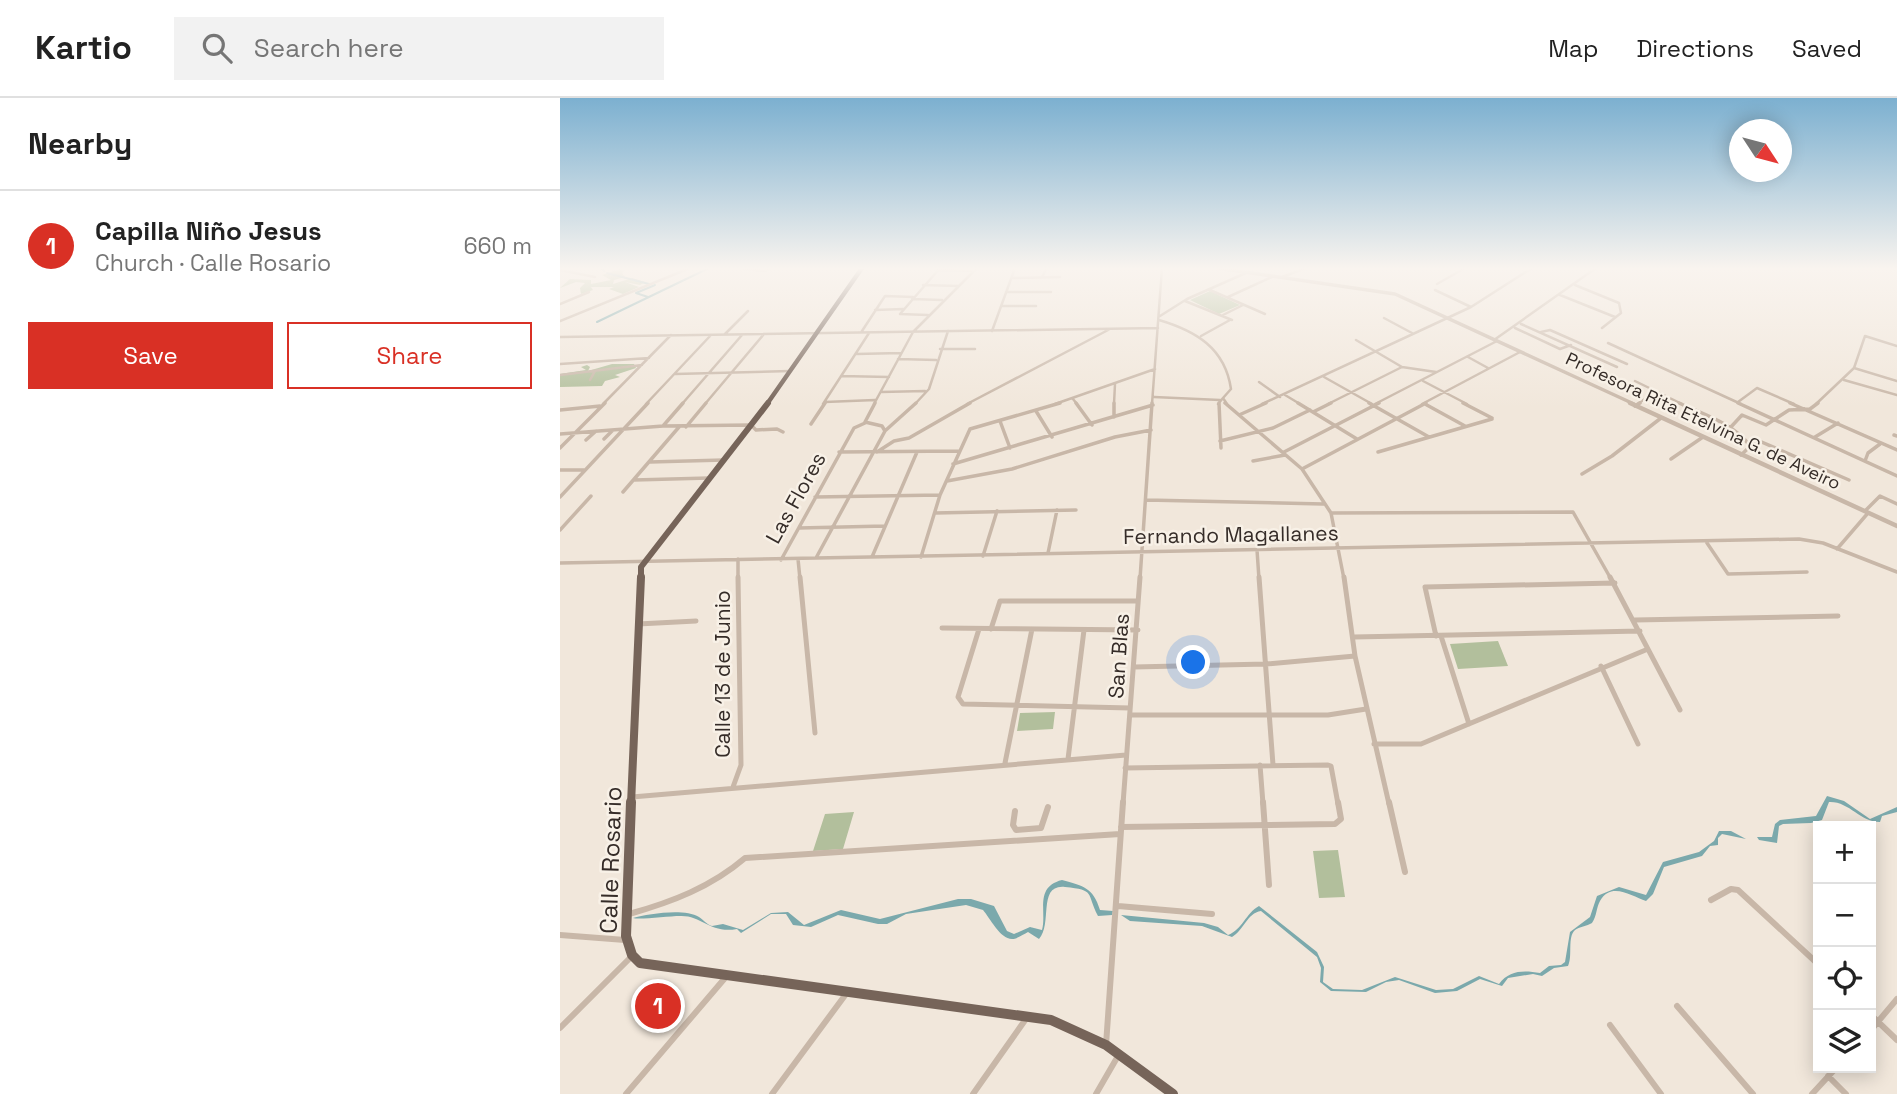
<!DOCTYPE html>
<meta charset="utf-8">
<style>
:root{--surface:#fff;--page:#f2f2f2;--text:#222;--muted:#767676;--line:#e0e0e0;--accent:#d93025}
body{margin:0;font-family:"Space Grotesk",sans-serif;background:var(--page);color:var(--text)}
.controls{position:absolute;right:21px;bottom:21px;display:grid;overflow:hidden;border-radius:0px;box-shadow:0 4px 18px #0003}
.controls button{width:63px;height:63px;display:grid;place-items:center;padding:0;border:0;border-bottom:2px solid var(--line);background:var(--surface);color:var(--text);font:35px sans-serif}
.compass{position:absolute;left:1169px;top:21px;width:63px;height:63px;border-radius:50%;background:var(--surface);box-shadow:0 4px 18px #0003;rotate:126deg}
.you{position:absolute;left:634px;top:565px;width:24px;height:24px;margin:-18px;border:5px solid #fff;border-radius:50%;background:#1a73e8;box-shadow:0 0 0 10px #1a73e833}
.badge{display:grid;place-items:center;width:46px;height:46px;border-radius:50%;background:var(--accent);color:#fff;font-size:23px;font-weight:700}
.pin{position:absolute;translate:-50% -50%;border:4px solid #fff;box-shadow:0 2px 7px #0006}
.list{margin:0;padding:0;list-style:none}
h2{display:flex;justify-content:space-between;align-items:center;height:91px;margin:0;padding:0 28px;font-size:30px}
h2 small{font-size:23px;font-weight:400;color:var(--muted)}
.list li{display:grid;grid-template-columns:46px 1fr auto;gap:21px;align-items:center;box-sizing:border-box;height:112px;padding:0 28px;border-top:2px solid var(--line)}
.list b{display:block;font-size:26px;white-space:nowrap}
.list p{margin:0;font-size:23px;white-space:nowrap;color:var(--muted)}
.list em{font-size:23px;font-style:normal;color:var(--muted)}
.actions{display:flex;gap:14px;padding:21px 28px}
.actions a{flex:1;padding:16px 0;border:2px solid var(--accent);border-radius:0px;text-align:center;font-size:24px;color:var(--accent)}
.actions .main{background:var(--accent);color:#fff}
.icon{flex:none;width:38px;height:38px;fill:none;stroke:currentColor;stroke-width:2;stroke-linecap:round;stroke-linejoin:round}
.map{position:relative;flex:none;width:1337px;height:996px;overflow:hidden}
header{display:flex;align-items:center;gap:42px;box-sizing:border-box;height:98px;padding:0 35px;background:var(--surface);border-bottom:2px solid var(--line)}
header strong{font-size:33px}
nav{display:flex;gap:38px;margin-inline-start:auto;font-size:24px}
.search{width:490px;height:63px;background:var(--page);display:flex;align-items:center;gap:18px;box-sizing:border-box;padding:0 24px;border-radius:0px;color:var(--muted);font-size:26px}
main{display:flex}
aside{flex:1;background:var(--surface)}
.map>svg:first-child{display:block}
</style>
<header>
<strong>Kartio</strong>
<div class="search"><svg class="icon" aria-label="search" viewBox="0 0 24 24"><circle cx="10" cy="10" r="6"/><path d="M15 15l6 6"/></svg>Search here</div>
<nav><a>Map</a><a>Directions</a><a>Saved</a></nav>
</header>
<main>
<aside>
<h2>Nearby<small></small></h2>
<ul class="list">
<li><span class="badge">1</span><div><b>Capilla Niño Jesus</b><p>Church · Calle Rosario</p></div><em>660 m</em></li>
</ul>
<div class="actions"><a class="main">Save</a><a>Share</a></div>
</aside>
<div class="map">
<svg width="1337" height="996" viewBox="0 0 1337 996">
<rect width="100%" height="100%" fill="#f1e7db"/>
<path fill="#b2bf9c" d="M 60,171 L 65,172 L 62,175 L 65,179 L 54,182 L 53,186 L 72,180 L 85,184 L 80,187 L 65,184 L 79,189 L 63,196 L 49,191 L 54,189 L 31,189 L 33,192 L 21,196 L 20,190 L 25,185 L 16,184 L 0,190 L 10,181 L 31,182 L 31,186 L 51,182 L 42,177 Z
M 650,193 L 680,207 L 659,216 L 630,202 Z
M 52,266 L 74,266 L 76,270 L 55,277 L 60,279 L 45,283 L 42,288 L 0,289 L 0,276 L 26,272 L 21,269 L 27,267 L 30,269 L 28,273 Z
M 938,543 L 948,568 L 898,571 L 890,546 Z
M 495,614 L 493,631 L 457,633 L 460,615 Z
M 294,714 L 283,751 L 253,753 L 265,716 Z
M 778,752 L 785,799 L 759,800 L 753,753 Z"/>
<path fill="#7ba9ac" d="M 1267,698 L 1284,703 L 1310,721 L 1337,709 L 1337,714 L 1322,718 L 1320,724 C 1300,724 1289,703 1269,704 L 1262,722 L 1251,725 L 1223,726 L 1219,728 L 1217,745 L 1199,742 L 1197,739 L 1212,739 L 1215,726 L 1220,722 L 1256,718 Z
M 1159,733 L 1171,733 L 1186,741 L 1162,736 L 1158,740 L 1158,747 L 1150,748 L 1142,758 L 1104,769 L 1093,796 L 1086,803 C 1072,798 1051,783 1040,803 C 1036,810 1037,818 1032,825 C 1027,828 1019,829 1015,832 C 1007,839 1013,858 1008,868 L 994,870 L 982,878 L 973,876 L 948,880 L 942,888 L 920,881 L 897,893 L 875,895 L 839,882 L 826,884 L 806,894 L 771,893 L 760,884 L 761,870 L 757,859 L 701,813 C 687,815 684,832 672,839 L 642,828 L 570,823 L 561,817 L 644,825 L 658,829 L 668,837 C 682,832 686,815 699,808 L 757,854 L 764,869 L 763,884 L 773,891 L 802,892 L 835,879 L 876,892 L 893,891 L 919,878 L 939,886 C 949,872 964,872 980,875 L 989,868 L 1001,867 L 1005,864 L 1010,834 L 1030,819 L 1037,798 L 1059,789 L 1086,797 L 1103,764 L 1139,754 L 1154,743 Z
M 502,782 C 523,788 533,789 540,812 L 553,813 L 552,817 L 538,818 C 526,795 536,792 505,789 C 477,786 493,826 479,841 L 468,834 C 464,836 457,841 452,841 C 440,841 430,820 423,812 L 406,807 L 346,816 L 327,826 L 318,826 L 278,817 L 251,829 L 233,827 L 226,816 L 211,816 L 181,835 L 177,831 C 150,836 142,817 120,818 C 109,818 79,822 73,820 C 88,816 124,810 139,819 C 144,822 146,826 152,828 L 163,826 L 183,832 L 211,815 L 228,814 L 244,827 L 281,812 L 320,821 L 398,801 L 411,801 L 434,808 L 447,833 L 454,836 L 470,829 L 482,832 C 487,814 474,789 502,782 Z"/>
<g fill="none" stroke-linecap="round" stroke-linejoin="round">
<path stroke="#7ba9ac" stroke-width="2" d="M 41,170 L 44,173
M 47,175 L 89,186
M 88,199 L 76,195 L 95,187
M 37,224 L 149,170"/>
<path stroke="#c8b7a8" stroke-width="2.5" d="M 178,170 L 205,173 L 210,170
M 0,172 L 35,179
M 378,172 L 414,173 L 417,170
M 482,179 L 487,170
M 722,179 L 746,170
M 452,180 L 500,179
M 877,186 L 905,170
M 363,187 L 399,188
M 1015,187 L 1059,205 L 1061,215 L 1042,230
M 650,192 L 705,216
M 875,192 L 911,209
M 446,194 L 491,194
M 1000,197 L 1055,219
M 668,199 L 714,178
M 352,201 L 382,202
M 625,203 L 672,222
M 0,206 L 29,194
M 442,208 L 476,208
M 315,212 L 343,211
M 368,217 L 340,216 L 380,170
M 663,217 L 683,207
M 600,218 L 627,201 L 688,174
M 824,220 L 852,235
M 599,222 C 636,233 665,250 671,291 L 663,300 L 667,306
M 0,223 L 130,170
M 961,226 L 1057,269
M 955,230 L 1000,251 L 1011,247
M 302,233 L 325,198 L 353,199
M 432,233 L 455,170
M 981,234 L 990,232 L 1067,266
M 165,236 L 188,213
M 641,238 L 670,222
M 0,239 L 598,230
M 796,242 L 842,269 L 876,274
M 934,242 L 1036,170
M 1048,245 L 1181,306
M 380,251 L 415,251
M 296,256 L 341,255
M 908,259 L 928,270
M 338,261 L 376,262
M 0,266 L 89,260
M 1294,270 L 1337,283
M 115,276 L 230,273
M 0,277 L 82,267
M 281,278 L 329,279
M 764,279 L 812,306
M 30,282 L 35,273
M 1284,282 L 1337,297
M 863,283 L 907,306
M 1075,283 L 1122,306
M 699,284 L 720,299
M 321,294 L 365,293
M 725,297 L 740,306
M 594,299 L 660,302
M 513,301 L 517,306
M 265,304 L 315,302
M 1178,304 L 1197,290 L 1234,306
M 43,306 L 111,237
M 86,306 L 151,237
M 122,306 L 182,237
M 145,306 L 204,236
M 263,306 L 309,235
M 314,306 L 353,234 L 414,173
M 355,306 L 369,291 L 388,233
M 407,306 L 550,231
M 495,306 L 595,271
M 554,306 L 555,286
M 592,306 L 602,170
M 658,306 L 663,300
M 702,306 L 911,209 L 972,170
M 768,306 L 842,269
M 815,306 L 937,243
M 862,306 L 960,254
M 1077,306 L 1096,294
M 1256,306 L 1294,270 L 1305,238 L 1337,248"/>
<path stroke="#c8b7a8" stroke-width="3.5" d="M 516,305 L 532,327
M 659,305 L 661,350
M 665,305 L 742,371 L 771,415 L 784,481
M 738,305 L 797,341
M 809,305 L 869,339
M 903,305 L 932,320
M 1119,305 C 1142,316 1175,326 1190,348
M 1178,305 L 1337,378
M 1230,305 L 1337,352
M 865,306 L 905,328
M 1075,308 L 1080,305
M 0,312 L 40,308
M 476,313 L 492,339
M 753,314 L 771,305
M 679,317 L 706,305
M 554,319 L 554,305
M 440,323 L 450,350
M 251,326 L 265,305
M 103,328 L 123,305
M 126,329 L 146,305
M 1170,330 L 1182,317 L 1206,327 L 1229,312 L 1250,311 L 1258,305
M 326,332 L 356,305
M 0,336 L 103,328 L 191,327 L 196,332 L 217,331 L 223,334
M 1334,337 L 1337,338
M 1255,339 L 1278,325
M 44,341 L 53,332
M 26,342 L 36,333
M 660,343 L 713,330 L 750,312
M 0,350 L 45,305
M 279,354 L 399,353
M 317,354 L 334,343 L 349,340 L 410,305
M 724,354 L 819,305
M 818,354 L 932,321
M 1181,357 L 1197,342 L 1289,382
M 1111,361 L 1143,339
M 693,363 L 725,357
M 1305,363 L 1308,355 L 1320,346
M 90,364 L 164,362
M 393,366 L 593,307
M 742,371 L 866,305
M 0,372 L 24,372
M 1022,376 L 1052,358 L 1101,320
M 74,382 L 149,380
M 387,383 L 452,371 L 555,339 L 591,332
M 63,394 L 119,329
M 0,399 L 88,305
M 255,399 L 380,397
M 586,402 L 763,406
M 1305,413 L 1320,398 L 1337,406
M 375,415 L 516,412
M 771,415 L 1013,414 L 1051,481
M 239,430 L 325,428
M 0,432 L 31,398
M 1147,445 L 1168,476 L 1247,474
M 1277,451 L 1308,415
M 697,452 L 699,481
M 488,455 L 497,412
M 423,458 L 437,413
M 312,459 L 357,354
M 361,459 L 380,397 L 410,331 L 500,305
M 256,460 L 325,333 L 322,328 L 305,324 L 315,305
M 178,461 L 178,481
M 238,461 L 240,481
M 221,462 L 294,330 L 305,325
M 0,465 L 1239,441 L 1263,445 L 1337,474
M 580,481 L 592,305"/>
<path stroke="#c8b7a8" stroke-width="5" d="M 240,479 L 255,635
M 699,479 L 713,667
M 784,479 L 795,558 L 829,706
M 1050,479 L 1120,612
M 1075,522 L 1278,518
M 78,526 L 136,523
M 382,530 L 578,532
M 419,531 L 398,599 L 403,606 L 570,610
M 431,531 L 440,503 L 578,503
M 876,538 L 865,489 L 1055,485
M 881,538 L 909,626
M 794,539 L 1080,533
M 1041,568 L 1078,646
M 574,569 L 706,566 L 795,558
M 570,617 L 768,617 L 806,611
M 814,646 L 861,646 L 1088,551
M 508,661 L 524,532
M 445,665 L 472,531
M 700,667 L 703,706
M 565,670 L 768,667 L 771,668 L 778,706
M 173,689 L 181,667 L 178,479
M 72,699 L 566,657
M 563,706 L 580,479"/>
<path stroke="#c8b7a8" stroke-width="6" d="M 703,704 L 709,787
M 829,704 L 845,774
M 455,713 L 453,727 L 456,732 L 481,730 L 488,709
M 561,729 L 775,726 L 781,721 L 778,704
M 1151,802 L 1171,791 L 1178,792 L 1258,866
M 558,808 L 652,816
M 69,816 C 112,804 151,789 185,760 L 560,736
M 0,837 L 65,842
M 1117,908 L 1193,996
M 1311,917 L 1337,942
M 1050,927 L 1101,996
M 0,930 L 71,859
M 1311,932 L 1337,901
M 546,947 L 563,704
M 1268,978 L 1286,996
M 66,996 L 165,880
M 212,996 L 286,896
M 413,996 L 468,918
M 536,996 L 558,958
M 1252,996 L 1276,970"/>
<path stroke="#c8b7a8" stroke-width="3.5" d="M 657,170 L 835,196 L 1074,306"/>
<path stroke="#c8b7a8" stroke-width="4.5" d="M 1070,305 L 1337,428"/>
<path stroke="#766459" stroke-width="4.5" d="M 207,306 L 302,170"/>
<path stroke="#766459" stroke-width="6" d="M 81,481 L 81,469 L 208,305"/>
<path stroke="#766459" stroke-width="8" d="M 71,706 L 81,479"/>
<path stroke="#766459" stroke-width="10" d="M 71,704 L 66,838 L 72,857 L 80,865 L 491,922 L 546,947 L 613,996"/>
</g>
<linearGradient id="sky" x2="0" y2="1"><stop stop-color="#7cb0d0"/><stop offset="0.55" stop-color="#f9f4ef"/><stop offset="1" stop-color="#f9f4ef" stop-opacity="0"/></linearGradient>
<rect width="1337" height="310" fill="url(#sky)"/>
<g text-anchor="middle" stroke-width="5" stroke-linejoin="round" paint-order="stroke">
<g font-size="18" fill="#352c28" stroke="#f8f1e7">
<text transform="translate(1143 323) rotate(25)" y="6">Profesora Rita Etelvina G. de Aveiro</text>
</g>
<g font-size="21" fill="#352c28" stroke="#f8f1e7">
<text transform="translate(236 400) rotate(-61)" y="7">Las Flores</text>
<text transform="translate(671 437) rotate(-1)" y="7">Fernando Magallanes</text>
<text transform="translate(559 558) rotate(-86)" y="7">San Blas</text>
<text transform="translate(163 576) rotate(-90)" y="7">Calle 13 de Junio</text>
</g>
<g font-size="24" fill="#352c28" stroke="#f8f1e7">
<text transform="translate(51 762) rotate(-88)" y="8">Calle Rosario</text>
</g>
</g>
</svg>
<div class="controls">
<button>+</button>
<button>−</button>
<button><svg class="icon" aria-label="locate" viewBox="0 0 24 24"><circle cx="12" cy="12" r="6"/><path d="M12 2v4M12 18v4M2 12h4M18 12h4"/></svg></button>
<button><svg class="icon" aria-label="layers" viewBox="0 0 24 24"><path d="M12 4l9 5-9 5-9-5zM3 14l9 5 9-5"/></svg></button>
</div>
<svg class="compass" viewBox="-18 -18 36 36"><path d="M0-13l5 13h-10z" fill="#e53935"/><path d="M0 13l5-13h-10z" fill="#767676"/></svg>
<div class="you"></div>
<div class="pin badge" style="left:98px;top:908px">1</div>
</div>
</main>
